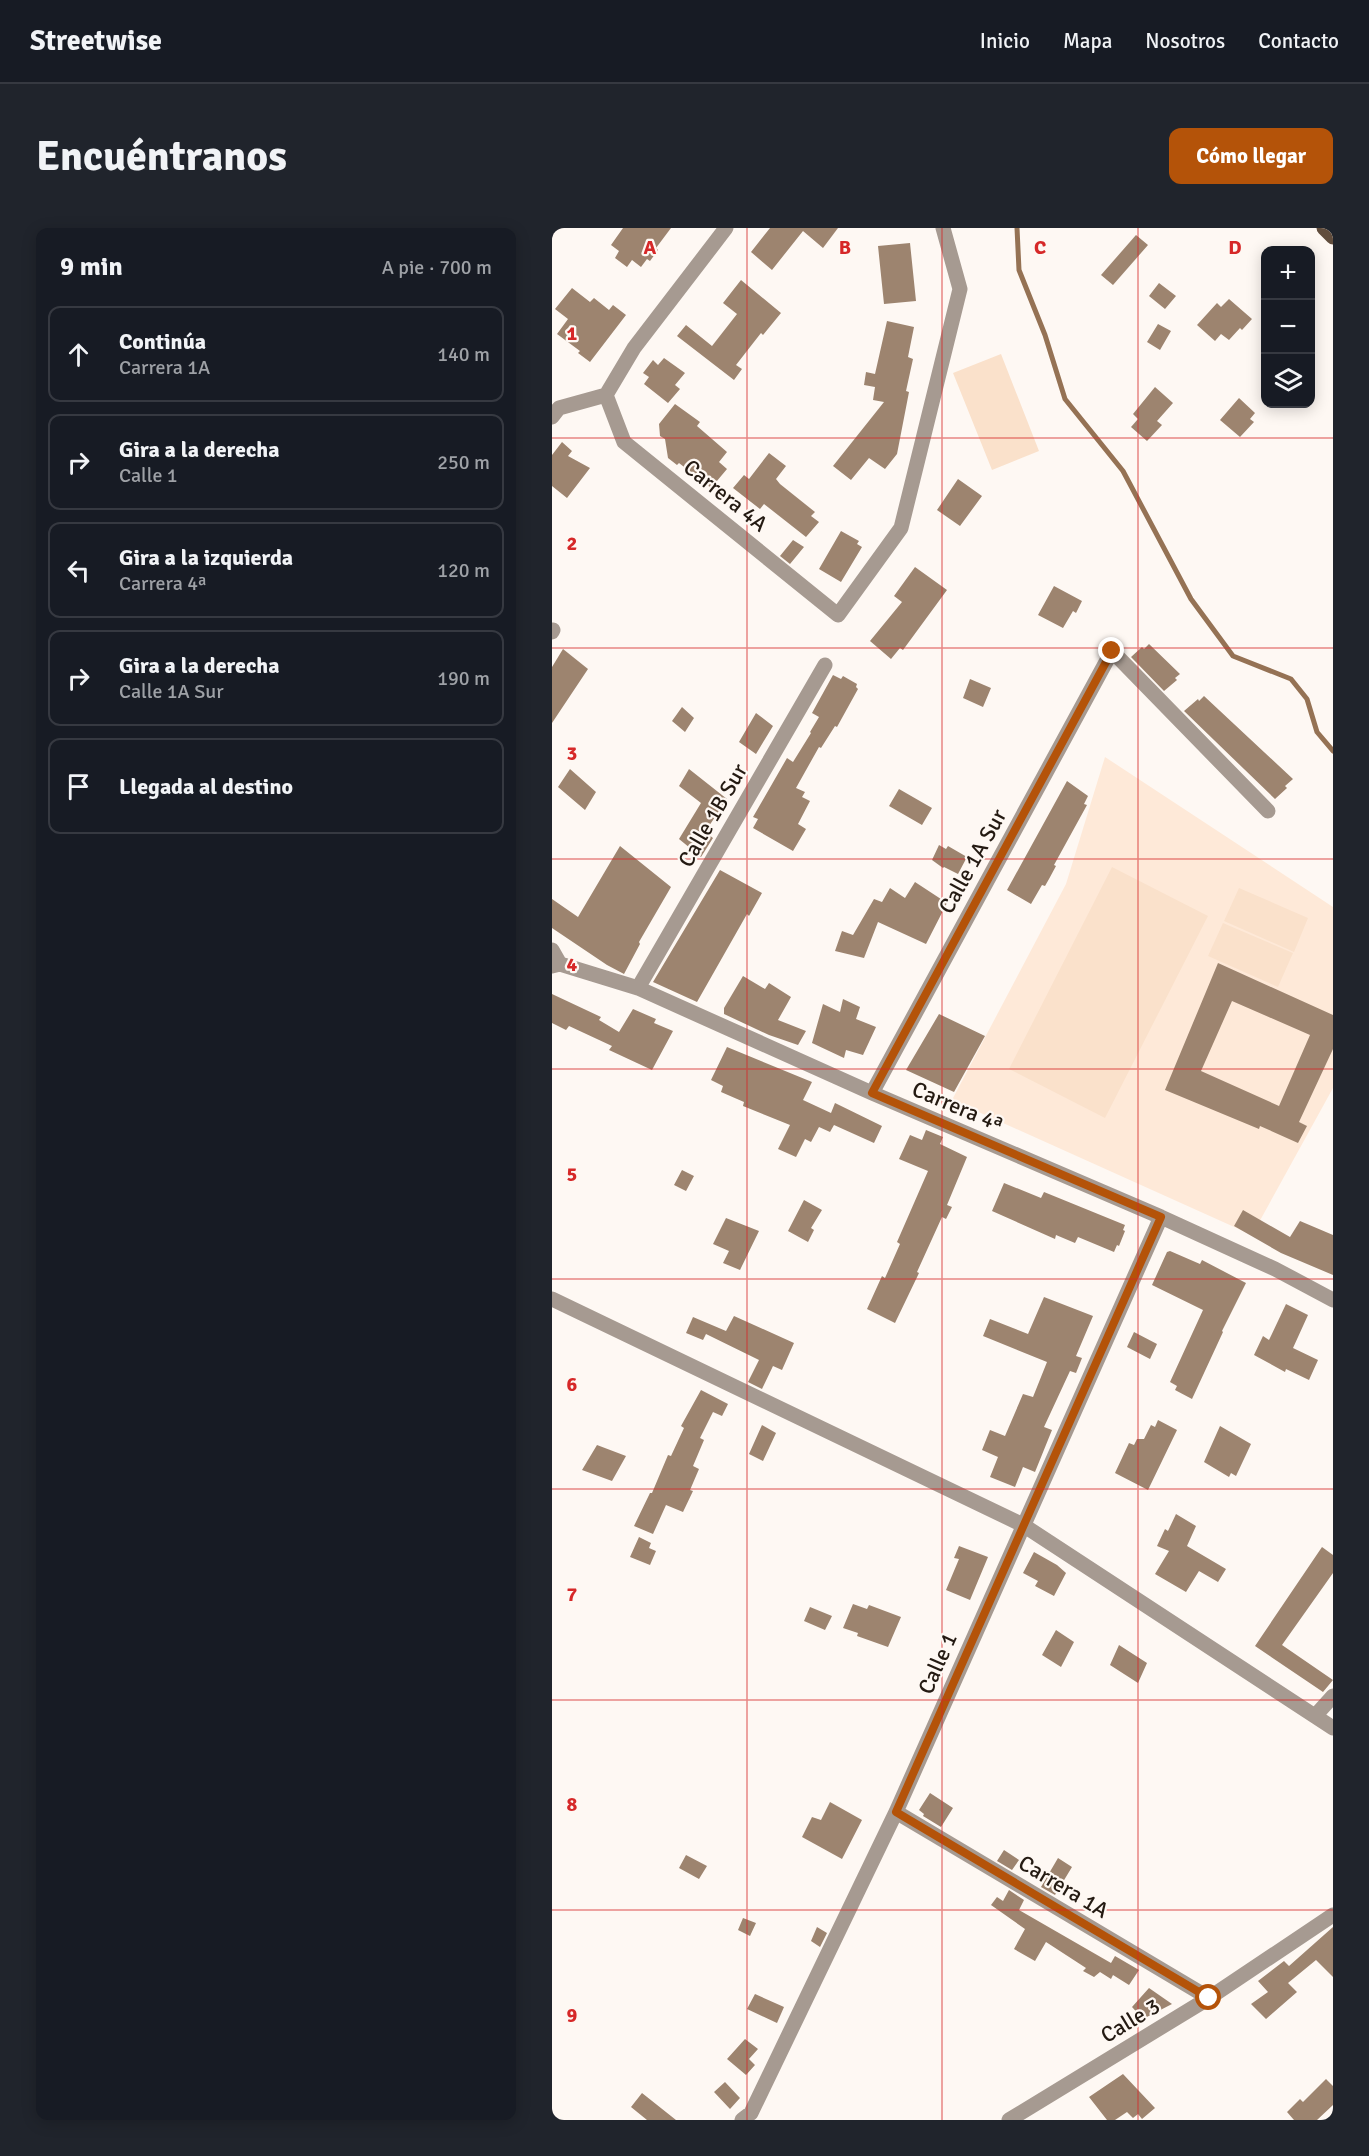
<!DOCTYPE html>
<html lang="es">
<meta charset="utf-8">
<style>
:root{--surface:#171b24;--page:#20242c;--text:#f1f3f6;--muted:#9ea1a6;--line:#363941;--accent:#b45309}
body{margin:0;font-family:Signika,sans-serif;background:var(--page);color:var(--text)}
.controls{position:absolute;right:18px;top:18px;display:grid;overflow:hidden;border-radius:12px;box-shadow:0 3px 15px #0003}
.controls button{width:54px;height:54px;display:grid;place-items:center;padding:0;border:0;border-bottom:2px solid var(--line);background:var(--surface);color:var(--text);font:30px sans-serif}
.stop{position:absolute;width:18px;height:18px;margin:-14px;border:4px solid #b45309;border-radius:50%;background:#fff}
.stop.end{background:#b45309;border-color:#fff;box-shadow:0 2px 6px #0008}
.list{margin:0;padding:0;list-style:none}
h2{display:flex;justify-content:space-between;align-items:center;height:78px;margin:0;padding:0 24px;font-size:26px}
h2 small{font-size:20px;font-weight:400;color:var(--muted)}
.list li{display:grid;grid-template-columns:39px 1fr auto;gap:18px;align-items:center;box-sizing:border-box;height:96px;margin:0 12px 12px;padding:0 12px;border:2px solid var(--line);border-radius:12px}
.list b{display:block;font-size:22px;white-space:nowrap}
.list p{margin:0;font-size:20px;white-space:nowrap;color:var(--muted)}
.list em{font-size:20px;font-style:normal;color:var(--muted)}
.icon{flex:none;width:33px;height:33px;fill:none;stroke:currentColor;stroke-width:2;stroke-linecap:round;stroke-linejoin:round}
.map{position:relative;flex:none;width:781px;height:1892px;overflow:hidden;border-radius:12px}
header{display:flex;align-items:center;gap:36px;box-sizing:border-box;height:84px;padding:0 30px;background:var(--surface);border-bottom:2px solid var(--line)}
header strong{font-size:28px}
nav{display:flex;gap:33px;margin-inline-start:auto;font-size:21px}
.intro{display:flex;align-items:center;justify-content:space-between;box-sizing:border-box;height:144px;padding:0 36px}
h1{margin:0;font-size:42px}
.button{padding:15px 27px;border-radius:12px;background:var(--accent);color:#fff;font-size:21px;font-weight:700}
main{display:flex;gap:36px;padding:0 36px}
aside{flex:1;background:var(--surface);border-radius:12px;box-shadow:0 3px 15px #0003}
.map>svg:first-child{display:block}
</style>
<header>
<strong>Streetwise</strong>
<nav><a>Inicio</a><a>Mapa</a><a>Nosotros</a><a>Contacto</a></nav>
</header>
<div class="intro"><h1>Encuéntranos</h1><a class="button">Cómo llegar</a></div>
<main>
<aside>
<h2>9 min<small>A pie · 700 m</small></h2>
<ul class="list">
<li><svg class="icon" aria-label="ahead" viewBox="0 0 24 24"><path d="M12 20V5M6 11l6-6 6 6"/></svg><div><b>Continúa</b><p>Carrera 1A</p></div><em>140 m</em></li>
<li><svg class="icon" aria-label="right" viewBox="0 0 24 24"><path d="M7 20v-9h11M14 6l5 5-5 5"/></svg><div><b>Gira a la derecha</b><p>Calle 1</p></div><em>250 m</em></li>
<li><svg class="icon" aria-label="left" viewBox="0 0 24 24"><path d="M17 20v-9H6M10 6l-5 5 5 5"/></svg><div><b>Gira a la izquierda</b><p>Carrera 4ª</p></div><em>120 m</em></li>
<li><svg class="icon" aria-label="right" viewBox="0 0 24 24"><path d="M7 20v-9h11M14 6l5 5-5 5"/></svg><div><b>Gira a la derecha</b><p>Calle 1A Sur</p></div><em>190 m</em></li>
<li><svg class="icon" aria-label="arrive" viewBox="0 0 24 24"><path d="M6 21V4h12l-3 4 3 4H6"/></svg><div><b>Llegada al destino</b></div></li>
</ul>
</aside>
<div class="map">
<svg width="781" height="1892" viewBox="0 0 781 1892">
<rect width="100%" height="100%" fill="#fef8f3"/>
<path fill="#fee9d8" d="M 553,529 L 781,679 L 781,860 L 700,1007 L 400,872 L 514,656 Z"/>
<path fill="#fae1cb" d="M 449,126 L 487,223 L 440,242 L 401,145 Z
M 560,639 L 656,688 L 553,890 L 457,841 Z
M 687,660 L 756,690 L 742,724 L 672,693 Z
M 671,695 L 741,725 L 726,759 L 656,728 Z"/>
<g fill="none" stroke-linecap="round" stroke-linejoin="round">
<path stroke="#957254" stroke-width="5" d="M 465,0 L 467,42 L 493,107 L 513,171 L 571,243 L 639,371 L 681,428 L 739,451 L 755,471 L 765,504 L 781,523"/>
</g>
<path fill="#9d846f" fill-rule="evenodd" d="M 71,0 L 119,0 L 104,20 L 106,22 L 98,33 L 95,31 L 89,39 L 80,32 L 75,39 L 63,30 L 67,23 L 59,17 Z
M 218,0 L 286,0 L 271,20 L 251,3 L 220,42 L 199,24 Z
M 584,7 L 596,17 L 561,57 L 549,47 Z
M 358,15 L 364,73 L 332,76 L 326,18 Z
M 189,52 L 229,85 L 211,107 L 209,105 L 184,137 L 190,141 L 182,152 L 125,108 L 134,97 L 160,118 L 185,86 L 171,75 Z
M 607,55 L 624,68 L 613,81 L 597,68 Z
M 20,60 L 38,74 L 42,70 L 57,82 L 61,77 L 74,87 L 38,134 L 26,125 L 28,123 L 5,106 L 16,91 L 3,81 Z
M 677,71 L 700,91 L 690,102 L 688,100 L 677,112 L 669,106 L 663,113 L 645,97 L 665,75 L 669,79 Z
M 335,93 L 362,99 L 356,129 L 361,131 L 354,163 L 357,164 L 345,226 L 333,241 L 317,230 L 299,252 L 281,238 L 332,174 L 321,172 L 323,159 L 312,157 L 314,144 L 323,146 Z
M 606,96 L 619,103 L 608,122 L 595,114 Z
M 112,130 L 133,145 L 123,157 L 128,161 L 116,175 L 92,156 L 97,149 L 91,145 L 101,132 L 106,137 Z
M 603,159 L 621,175 L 605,193 L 610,197 L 595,213 L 579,199 L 586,191 L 581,186 Z
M 687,170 L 703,185 L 698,191 L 702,194 L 688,209 L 668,192 Z
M 123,176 L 148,194 L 145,198 L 175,224 L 167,234 L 175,241 L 159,260 L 127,235 L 125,237 L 116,230 L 113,211 L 108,208 L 107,196 Z
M 10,214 L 20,223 L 16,228 L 38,240 L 15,270 L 0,258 L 0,227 Z
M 217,225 L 234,238 L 224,251 L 228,256 L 263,284 L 259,288 L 267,294 L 254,309 L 212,276 L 208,281 L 181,260 L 192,247 L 197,251 Z
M 406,251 L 430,268 L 408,298 L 385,282 Z
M 289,303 L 307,313 L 305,316 L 310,319 L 289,354 L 267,341 Z
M 241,312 L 252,319 L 238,336 L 228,328 Z
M 363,339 L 395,362 L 351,422 L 348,420 L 339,431 L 318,413 L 350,374 L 342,368 Z
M 502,358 L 530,373 L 524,385 L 521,383 L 511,400 L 486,387 Z
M 597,416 L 628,446 L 623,450 L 625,452 L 612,463 L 579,429 L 590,419 L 592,421 Z
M 11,421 L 36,441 L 0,495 L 0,439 Z
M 281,447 L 289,451 L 291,448 L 305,456 L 304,459 L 306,461 L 285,499 L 283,498 L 269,520 L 267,519 L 244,560 L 253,564 L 250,569 L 258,573 L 246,596 L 254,601 L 241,623 L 201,600 L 206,591 L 201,589 L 235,530 L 241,534 L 259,505 L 258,504 L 267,489 L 260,485 Z
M 418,451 L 439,460 L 431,479 L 411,470 Z
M 652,468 L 741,551 L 733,558 L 735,560 L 723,571 L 632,483 L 646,471 L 647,473 Z
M 130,479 L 142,490 L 133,504 L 120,493 Z
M 204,485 L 221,498 L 204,526 L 187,514 Z
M 18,541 L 44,564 L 33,582 L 6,559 Z
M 137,541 L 175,571 L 153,604 L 161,610 L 149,629 L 127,611 L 149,575 L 127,558 Z
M 515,553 L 536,568 L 532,576 L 535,577 L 502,637 L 504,638 L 497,651 L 493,658 L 490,657 L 479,676 L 455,662 Z
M 347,561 L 380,580 L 370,597 L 337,578 Z
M 387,617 L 394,621 L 396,618 L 415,629 L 406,646 L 392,639 L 391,640 L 380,632 Z
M 68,618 L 119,659 L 87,714 L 88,716 L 72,746 L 55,737 L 0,700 L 0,671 L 26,689 Z
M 168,642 L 210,665 L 197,688 L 195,686 L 145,774 L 101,754 Z
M 363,654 L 395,675 L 374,716 L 326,694 L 312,730 L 283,723 L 290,703 L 301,707 L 322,671 L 330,674 L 338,660 L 353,670 Z
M 666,735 L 781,787 L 781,821 L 747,894 L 755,898 L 746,915 L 708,898 L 707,901 L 613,862 ZM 680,773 L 758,807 L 727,878 L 649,843 Z
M 191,748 L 213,761 L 217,755 L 239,769 L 226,792 L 254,803 L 246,817 L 217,807 L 172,786 L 172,780 Z
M 0,766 L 49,789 L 47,792 L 67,804 L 81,781 L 104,791 L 102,795 L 121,803 L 100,842 L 57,822 L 60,818 L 17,798 L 14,802 L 0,795 Z
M 291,771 L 308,779 L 304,791 L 324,799 L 311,827 L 294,822 L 292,830 L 260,815 L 271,776 L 288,784 Z
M 387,786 L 433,808 L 402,864 L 354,842 Z
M 175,819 L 260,854 L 251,872 L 279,885 L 283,875 L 330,898 L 322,915 L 282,897 L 278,904 L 267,899 L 259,914 L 253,911 L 244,929 L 226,921 L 238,897 L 191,878 L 192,874 L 169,864 L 171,858 L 159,852 Z
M 374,902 L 391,909 L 388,916 L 415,929 L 395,977 L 400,979 L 394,991 L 390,989 L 365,1044 L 367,1045 L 343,1095 L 315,1081 L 330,1048 L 333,1050 L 348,1016 L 345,1014 L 376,943 L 347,931 L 358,907 L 370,912 Z
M 130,942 L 142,948 L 134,963 L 122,957 Z
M 452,955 L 489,970 L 492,964 L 573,997 L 571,1002 L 573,1003 L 567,1018 L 565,1017 L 562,1024 L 526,1009 L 523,1015 L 504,1007 L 503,1011 L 440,983 Z
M 252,972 L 270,982 L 259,1000 L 262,1002 L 256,1014 L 236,1003 Z
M 691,982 L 738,1009 L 748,993 L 781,1007 L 781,1047 L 729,1025 L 682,998 Z
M 174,990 L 207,1003 L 188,1042 L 171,1035 L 177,1023 L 161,1016 Z
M 618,1023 L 648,1036 L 650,1032 L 694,1055 L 670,1103 L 671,1104 L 640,1171 L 623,1162 L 625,1158 L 618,1154 L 651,1082 L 600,1057 L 615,1024 Z
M 492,1069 L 541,1088 L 524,1128 L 530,1130 L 524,1145 L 518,1143 L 492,1199 L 500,1202 L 483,1244 L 471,1239 L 463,1259 L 438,1249 L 446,1229 L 430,1222 L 438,1202 L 453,1208 L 471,1166 L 481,1169 L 495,1134 L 431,1108 L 438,1091 L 476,1106 Z
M 734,1076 L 756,1087 L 741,1120 L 766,1132 L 757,1152 L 734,1141 L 733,1144 L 702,1127 L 711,1108 L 717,1112 Z
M 182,1088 L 242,1115 L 230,1142 L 221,1138 L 210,1161 L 196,1154 L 207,1132 L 154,1106 L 151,1112 L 134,1105 L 141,1089 L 174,1103 Z
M 582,1104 L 605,1116 L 598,1131 L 575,1119 Z
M 149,1162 L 176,1176 L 170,1188 L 161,1184 L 148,1210 L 152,1212 L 141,1238 L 147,1241 L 138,1262 L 141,1263 L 131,1284 L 114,1277 L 101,1306 L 82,1298 L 98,1265 L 100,1265 L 116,1227 L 119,1228 L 132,1200 L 129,1198 Z
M 606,1192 L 625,1202 L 596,1262 L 563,1245 L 577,1215 L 582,1217 L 585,1211 L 592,1211 L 599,1197 L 603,1199 Z
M 210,1197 L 224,1205 L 211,1233 L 197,1226 Z
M 668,1198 L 699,1216 L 684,1248 L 679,1245 L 677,1249 L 652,1234 Z
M 45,1217 L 74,1228 L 60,1253 L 30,1242 Z
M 624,1286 L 644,1298 L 635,1318 L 674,1341 L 666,1354 L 647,1343 L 634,1364 L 603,1346 L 617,1323 L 605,1318 L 613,1301 L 616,1303 Z
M 87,1309 L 99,1315 L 97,1320 L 104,1323 L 98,1337 L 78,1329 Z
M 407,1318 L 436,1329 L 418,1372 L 394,1362 L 407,1331 L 402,1330 Z
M 770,1319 L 781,1327 L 781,1345 L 730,1417 L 781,1452 L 771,1464 L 703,1418 Z
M 482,1324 L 505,1337 L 514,1345 L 502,1368 L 483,1358 L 486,1353 L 471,1345 Z
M 301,1376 L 315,1381 L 317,1377 L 349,1389 L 336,1419 L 305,1408 L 306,1405 L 291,1400 Z
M 258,1379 L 280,1388 L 273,1402 L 252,1393 Z
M 504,1402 L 522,1414 L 509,1439 L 490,1427 Z
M 567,1417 L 595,1435 L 586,1455 L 558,1437 Z
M 378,1565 L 401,1580 L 389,1599 L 371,1588 L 372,1586 L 367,1582 Z
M 278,1574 L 310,1592 L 290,1631 L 250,1609 L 260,1589 L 269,1592 Z
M 452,1622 L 467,1632 L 460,1642 L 445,1633 Z
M 134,1627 L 155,1638 L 147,1651 L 127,1640 Z
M 506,1630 L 520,1639 L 503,1667 L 489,1659 Z
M 457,1662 L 472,1672 L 467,1682 L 559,1735 L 563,1728 L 587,1742 L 577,1757 L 561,1747 L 559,1751 L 548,1744 L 542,1749 L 531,1743 L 534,1740 L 494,1714 L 483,1733 L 462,1721 L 473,1701 L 439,1677 L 445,1669 L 451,1673 Z
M 191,1690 L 204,1695 L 198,1708 L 186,1702 Z
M 265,1699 L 275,1705 L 268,1719 L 259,1713 Z
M 781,1699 L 781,1749 L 764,1732 L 736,1755 L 745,1764 L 714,1791 L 699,1776 L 716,1764 L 706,1753 L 732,1733 L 737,1738 Z
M 597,1760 L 620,1776 L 591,1791 L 580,1779 Z
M 203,1766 L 232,1779 L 225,1795 L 195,1781 Z
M 193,1811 L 206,1821 L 197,1831 L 203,1837 L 194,1847 L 175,1831 Z
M 571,1846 L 603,1880 L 590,1891 L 586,1886 L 581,1890 L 575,1884 L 563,1892 L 555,1892 L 537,1869 Z
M 774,1851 L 781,1858 L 781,1877 L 765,1892 L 742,1892 L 735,1884 L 748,1871 L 751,1874 Z
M 173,1854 L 188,1870 L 178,1881 L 162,1864 Z
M 90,1865 L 124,1892 L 95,1892 L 79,1879 Z"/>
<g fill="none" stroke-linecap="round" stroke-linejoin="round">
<path stroke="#a69a91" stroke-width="15" d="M 54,167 L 72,214 L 286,387 L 349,300 L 408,61 L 391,0
M 54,167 L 82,120 L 174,0
M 0,189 L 7,180 L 54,167
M 0,404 L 1,402
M 0,722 L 8,736
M 0,738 L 8,736 L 86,760 L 320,865 L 609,989 L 723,1041 L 781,1072
M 86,760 L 273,437
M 320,865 L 560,423 L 716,583
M 0,1071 L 471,1297 L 781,1500
M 763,1488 L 781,1468
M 344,1584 L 657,1770
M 190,1892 L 199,1885 L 344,1584 L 609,989
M 457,1892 L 657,1770 L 781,1687"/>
<path stroke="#614d3d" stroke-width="15" d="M 772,0 L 781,9"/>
</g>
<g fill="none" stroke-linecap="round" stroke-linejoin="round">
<path stroke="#b45309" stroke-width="8" d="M 560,423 L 320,865 L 609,989 L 344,1584 L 657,1770"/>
</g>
<path fill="none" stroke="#d62828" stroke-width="1.5" stroke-opacity="0.55" d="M 195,0 L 195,1892M 390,0 L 390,1892M 586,0 L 586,1892M 0,210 L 781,210M 0,420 L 781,420M 0,631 L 781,631M 0,841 L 781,841M 0,1051 L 781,1051M 0,1261 L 781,1261M 0,1472 L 781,1472M 0,1682 L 781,1682"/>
<g text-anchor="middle" stroke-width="4.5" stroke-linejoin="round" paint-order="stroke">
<g font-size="22" fill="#241a12" stroke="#fef8f3">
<text transform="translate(174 267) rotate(39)" y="8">Carrera 4A</text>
<text transform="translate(160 587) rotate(-60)" y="8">Calle 1B Sur</text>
<text transform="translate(420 633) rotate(-61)" y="8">Calle 1A Sur</text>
<text transform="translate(406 878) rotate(23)" y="8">Carrera 4ª</text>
<text transform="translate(385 1435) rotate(-66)" y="8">Calle 1</text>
<text transform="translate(512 1658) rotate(31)" y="8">Carrera 1A</text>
<text transform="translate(578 1792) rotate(-31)" y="8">Calle 3</text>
</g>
</g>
<g font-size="20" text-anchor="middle" font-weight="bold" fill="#d62828" stroke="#fef8f3" stroke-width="4.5" stroke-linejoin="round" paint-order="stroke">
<text x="98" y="26">A</text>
<text x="293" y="26">B</text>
<text x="488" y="26">C</text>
<text x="683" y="26">D</text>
<text x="20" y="112">1</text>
<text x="20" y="322">2</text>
<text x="20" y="532">3</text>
<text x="20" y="743">4</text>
<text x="20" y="953">5</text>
<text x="20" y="1163">6</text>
<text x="20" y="1373">7</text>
<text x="20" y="1583">8</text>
<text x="20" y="1794">9</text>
</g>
</svg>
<div class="controls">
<button>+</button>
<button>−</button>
<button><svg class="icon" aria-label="layers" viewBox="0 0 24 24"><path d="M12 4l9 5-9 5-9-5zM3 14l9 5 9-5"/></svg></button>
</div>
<div class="stop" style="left:657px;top:1770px"></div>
<div class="stop end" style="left:560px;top:423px"></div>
</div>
</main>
